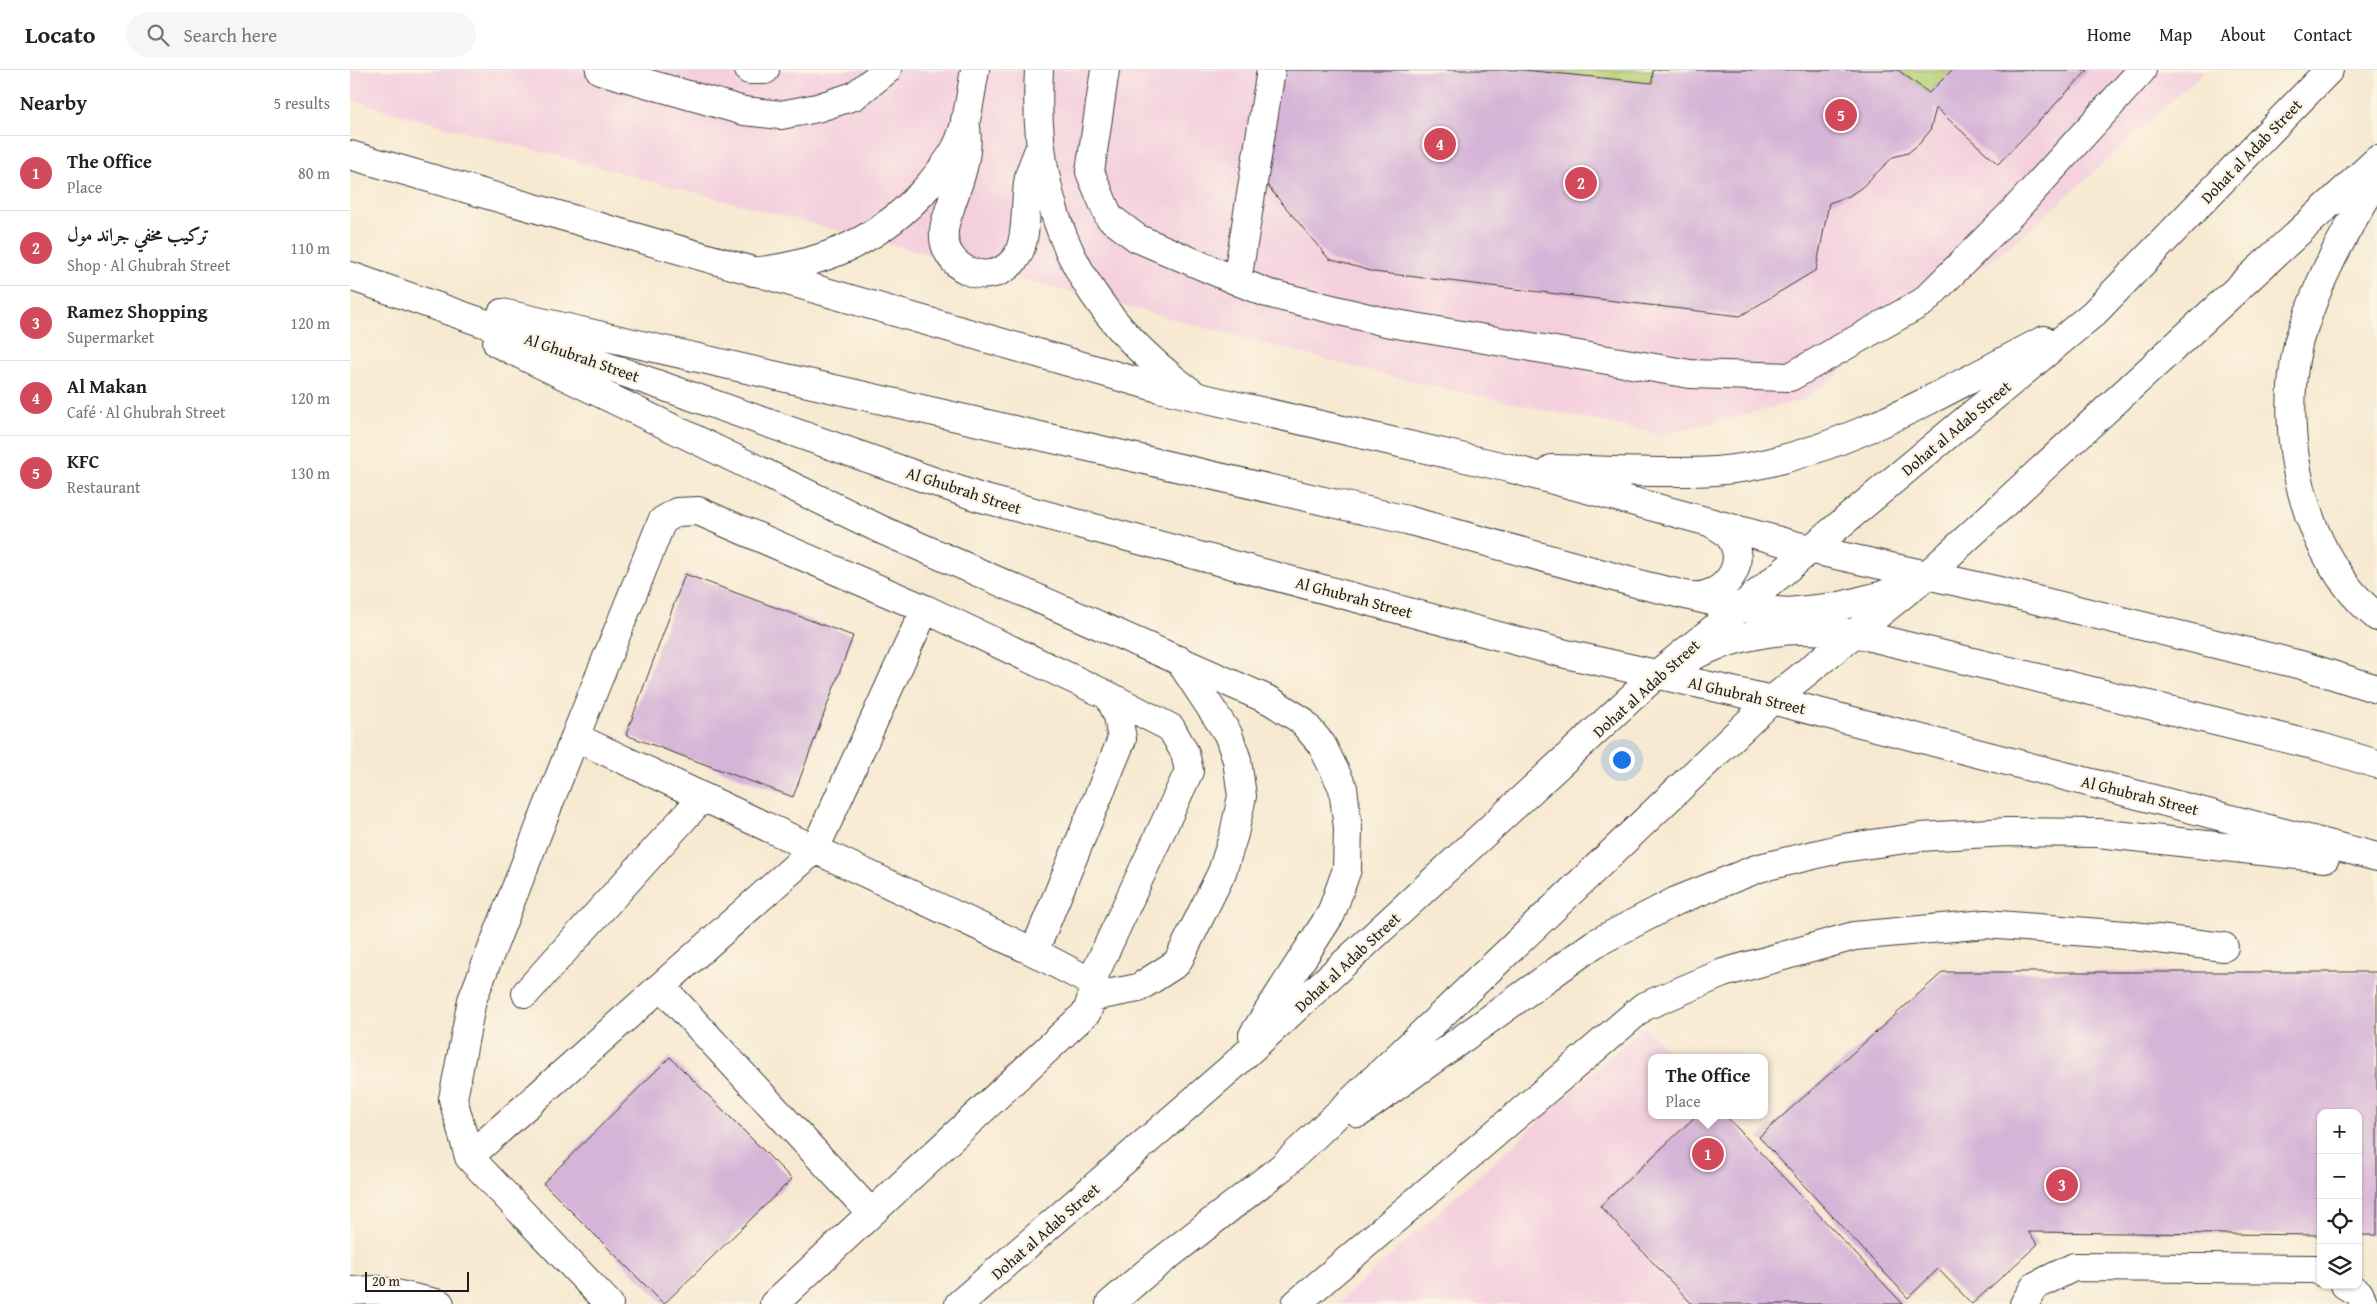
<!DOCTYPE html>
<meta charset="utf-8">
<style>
:root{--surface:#fff;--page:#f6f6f6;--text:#222;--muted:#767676;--line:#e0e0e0;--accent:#d1495b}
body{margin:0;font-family:"Gentium Book Plus",Amiri,serif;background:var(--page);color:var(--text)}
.controls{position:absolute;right:15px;bottom:15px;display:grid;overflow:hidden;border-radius:10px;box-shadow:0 1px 4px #0004}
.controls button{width:45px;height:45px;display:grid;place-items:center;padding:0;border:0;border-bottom:1px solid var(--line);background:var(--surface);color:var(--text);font:25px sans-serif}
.scale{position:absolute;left:15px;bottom:12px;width:104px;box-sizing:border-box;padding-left:5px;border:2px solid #1c1c1c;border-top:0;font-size:14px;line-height:18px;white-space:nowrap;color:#1c1c1c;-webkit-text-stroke:4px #fcf5e5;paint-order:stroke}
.you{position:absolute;left:1271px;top:689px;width:18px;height:18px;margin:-12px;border:4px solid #fff;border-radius:50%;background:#1a73e8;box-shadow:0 0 0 8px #1a73e833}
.badge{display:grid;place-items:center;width:32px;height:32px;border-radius:50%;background:var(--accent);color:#fff;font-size:16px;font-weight:700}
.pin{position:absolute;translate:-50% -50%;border:2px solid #fff;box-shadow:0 1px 5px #0006}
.popup{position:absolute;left:1298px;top:984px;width:120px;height:65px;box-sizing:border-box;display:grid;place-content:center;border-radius:10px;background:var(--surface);filter:drop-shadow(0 1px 4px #0005);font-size:16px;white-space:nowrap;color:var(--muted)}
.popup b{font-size:19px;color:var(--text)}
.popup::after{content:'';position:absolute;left:50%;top:100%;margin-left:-10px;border:10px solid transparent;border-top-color:var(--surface)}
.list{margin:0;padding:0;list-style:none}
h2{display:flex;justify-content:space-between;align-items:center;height:65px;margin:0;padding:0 20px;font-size:21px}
h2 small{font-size:16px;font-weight:400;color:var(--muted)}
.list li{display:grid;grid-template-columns:32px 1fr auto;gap:15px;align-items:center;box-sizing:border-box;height:75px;padding:0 20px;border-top:1px solid var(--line)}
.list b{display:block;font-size:19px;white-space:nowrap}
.list p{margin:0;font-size:16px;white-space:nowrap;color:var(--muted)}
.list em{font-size:16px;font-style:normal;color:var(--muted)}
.icon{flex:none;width:28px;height:28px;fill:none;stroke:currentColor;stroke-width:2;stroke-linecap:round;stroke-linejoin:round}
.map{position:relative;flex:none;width:2027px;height:1234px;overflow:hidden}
header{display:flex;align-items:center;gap:30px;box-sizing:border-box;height:70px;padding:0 25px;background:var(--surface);border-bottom:1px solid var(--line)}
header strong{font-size:24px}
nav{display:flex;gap:28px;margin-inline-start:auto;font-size:18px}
.search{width:350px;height:45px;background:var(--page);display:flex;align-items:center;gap:12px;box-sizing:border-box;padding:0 18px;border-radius:28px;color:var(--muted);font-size:19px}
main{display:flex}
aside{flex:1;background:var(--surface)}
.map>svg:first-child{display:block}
</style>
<header>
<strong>Locato</strong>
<div class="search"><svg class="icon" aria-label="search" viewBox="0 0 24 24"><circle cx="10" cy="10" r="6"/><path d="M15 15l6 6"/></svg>Search here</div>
<nav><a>Home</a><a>Map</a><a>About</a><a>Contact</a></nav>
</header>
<main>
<aside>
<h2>Nearby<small>5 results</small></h2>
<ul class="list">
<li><span class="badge">1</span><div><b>The Office</b><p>Place</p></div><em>80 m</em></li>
<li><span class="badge">2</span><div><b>تركيب مخفي جراند مول</b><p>Shop · Al Ghubrah Street</p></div><em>110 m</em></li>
<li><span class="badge">3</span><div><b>Ramez Shopping</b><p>Supermarket</p></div><em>120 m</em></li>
<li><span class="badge">4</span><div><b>Al Makan</b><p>Café · Al Ghubrah Street</p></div><em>120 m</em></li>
<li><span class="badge">5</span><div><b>KFC</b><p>Restaurant</p></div><em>130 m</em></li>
</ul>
</aside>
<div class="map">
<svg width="2027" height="1234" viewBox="0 0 2027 1234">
<rect width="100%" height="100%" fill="#fcf5e5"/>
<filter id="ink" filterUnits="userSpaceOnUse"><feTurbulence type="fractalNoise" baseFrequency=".02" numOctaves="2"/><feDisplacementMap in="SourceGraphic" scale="10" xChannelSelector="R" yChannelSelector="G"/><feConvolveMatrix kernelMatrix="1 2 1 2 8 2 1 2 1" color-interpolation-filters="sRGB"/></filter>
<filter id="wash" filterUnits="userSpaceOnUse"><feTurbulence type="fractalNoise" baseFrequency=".0096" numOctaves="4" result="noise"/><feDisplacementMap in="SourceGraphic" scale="20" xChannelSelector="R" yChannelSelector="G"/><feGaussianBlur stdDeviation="1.12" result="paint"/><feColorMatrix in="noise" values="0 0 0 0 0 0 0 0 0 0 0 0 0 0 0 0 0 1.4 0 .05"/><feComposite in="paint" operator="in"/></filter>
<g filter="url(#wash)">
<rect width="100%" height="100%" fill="#f7e9d1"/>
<path fill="#f4cfde" d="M 0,0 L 1855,0 L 1678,162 L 1453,330 L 1312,365 L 1046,308 L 37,41 L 0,29 Z
M 1294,956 L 1324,988 L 1302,988 L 1302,1045 L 1378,1045 L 1557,1234 L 987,1234 Z"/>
<path fill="#b6d075" stroke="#697648" d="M 1174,0 L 1303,0 L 1302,13 Z
M 1548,0 L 1602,0 L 1579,23 Z"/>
<g id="blocks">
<path fill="#d5b4d7" d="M 932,0 L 1174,0 L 1302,13 L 1303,0 L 1548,0 L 1579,23 L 1602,0 L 1738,0 L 1648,94 L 1586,38 L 1580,61 L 1570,73 L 1558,83 L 1543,87 L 1511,118 L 1499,126 L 1479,133 L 1466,200 L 1390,246 L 1024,202 L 979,189 L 916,114 Z
M 335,504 L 503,566 L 443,727 L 276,665 Z
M 1593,902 L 2027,902 L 2027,1165 L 2008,1165 L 2008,1043 L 1971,1043 L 1971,1165 L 1678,1162 L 1688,1174 L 1622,1234 L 1588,1199 L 1558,1228 L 1409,1067 Z
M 320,987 L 442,1109 L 314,1234 L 193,1113 Z
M 1347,1045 L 1375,1045 L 1553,1234 L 1342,1234 L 1250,1136 Z"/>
</g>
</g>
<g filter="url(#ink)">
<use href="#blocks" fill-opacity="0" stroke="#3d3b37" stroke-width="1"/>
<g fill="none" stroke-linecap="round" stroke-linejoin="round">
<g stroke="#3d3b37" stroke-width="30">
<path id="minor" d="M 250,0 L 394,41 L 431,45 L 467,38 L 504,26 L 537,0
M 399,0 L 415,0
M 689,0 C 681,141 731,244 846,326
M 755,0 L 740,102 L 759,147 L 787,168 L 887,211
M 921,0 L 887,211 L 917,223 L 1035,252 L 1340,304 L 1440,307 L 1573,232 L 1664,141 L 1792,0
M 615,50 C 621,82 611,106 601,135 C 599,143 594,153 594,161 C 591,199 640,221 665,189 C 679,171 674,130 679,107 C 681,99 685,90 688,82
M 403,202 C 474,194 532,170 579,115 C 589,103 599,91 606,78 C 618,54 620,26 625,0
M 225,667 L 122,930 L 103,1029 L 119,1087 L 259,1234
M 684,882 L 772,669 L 768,646 L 759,626
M 311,916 L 521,1143
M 176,923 L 352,728
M 742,927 L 788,918 L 827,893 L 872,802 L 884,764 L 892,726 L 887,690 L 878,664 L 829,590
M 119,1087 L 465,779 L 575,539
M 1995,1215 L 2009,1223 L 2014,1234
M 0,1221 L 27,1220 L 90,1234
M 424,1234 L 737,942 L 742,927 L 741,912 L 839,701 L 835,683 L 821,658 L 759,626 L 575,539 L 348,441 L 327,442 L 312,451 L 225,667 L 684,882 L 741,912
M 946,1234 L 1293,937 L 1373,903 L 1504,866 L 1636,854 L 1775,865 L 1874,877
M 1674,1234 L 1685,1216 L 1724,1197 L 1966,1199 L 1971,1202"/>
</g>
<g stroke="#3d3b37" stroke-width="30">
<path id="major" d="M 0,85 L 809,318 L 1159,398 L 1459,479 L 1658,523 L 1951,595 L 2027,619
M 2027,111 C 1999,153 1976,195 1959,242 C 1956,253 1950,264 1948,274 C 1928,366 1952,485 2027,547
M 0,206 L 628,427 L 1216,584 L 1422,630 L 2027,787
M 152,243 L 1057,450 L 1293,515 L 1390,538 L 1438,542 L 1486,537 L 1533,525 L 1551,517
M 147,273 L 532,460 L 921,631 L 951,650 L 972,675 L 993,718 L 998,758 L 997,799 L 981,844 L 903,965
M 1202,399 C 1256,400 1311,404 1365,401 C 1477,393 1595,321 1694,270
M 1341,526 C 1372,529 1400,496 1380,467 C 1375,460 1368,457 1361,453
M 1341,587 C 1374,570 1417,560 1454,560 C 1471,560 1488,562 1504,563 L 1971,677 L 2027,694
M 1009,1043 L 1244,874 L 1326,831 L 1409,798 L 1493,778 L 1570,767 L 1657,762 L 1748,763 L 1975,788
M 609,1234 L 881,998 L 1306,605 L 1390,538 L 1744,243 L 1979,0
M 760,1234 L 796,1203 L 932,1097 L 1422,630 L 1577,505 L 2027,90"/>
</g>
<use href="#minor" stroke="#fff" stroke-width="28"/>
<use href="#major" stroke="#fff" stroke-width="28"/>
</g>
</g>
<g text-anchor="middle" stroke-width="5" stroke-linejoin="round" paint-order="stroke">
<g font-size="16" fill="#1c1c1c" stroke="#fcf5e5">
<text transform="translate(1901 81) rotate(-46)" y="6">Dohat al Adab Street</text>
<text transform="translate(232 287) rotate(19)" y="6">Al Ghubrah Street</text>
<text transform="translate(1606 358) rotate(-40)" y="6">Dohat al Adab Street</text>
<text transform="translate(614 420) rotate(18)" y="6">Al Ghubrah Street</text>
<text transform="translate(1004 527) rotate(15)" y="6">Al Ghubrah Street</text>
<text transform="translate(1296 618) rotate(-42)" y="6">Dohat al Adab Street</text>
<text transform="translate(1397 625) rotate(13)" y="6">Al Ghubrah Street</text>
<text transform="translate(1790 725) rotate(14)" y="6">Al Ghubrah Street</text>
<text transform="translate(997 892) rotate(-43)" y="6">Dohat al Adab Street</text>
<text transform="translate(695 1161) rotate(-41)" y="6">Dohat al Adab Street</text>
</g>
</g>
</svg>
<div class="controls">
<button>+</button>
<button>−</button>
<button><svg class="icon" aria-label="locate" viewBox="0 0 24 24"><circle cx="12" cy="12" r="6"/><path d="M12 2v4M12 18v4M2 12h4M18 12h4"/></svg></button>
<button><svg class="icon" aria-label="layers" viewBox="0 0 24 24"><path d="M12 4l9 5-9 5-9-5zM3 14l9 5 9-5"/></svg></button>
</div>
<div class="scale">20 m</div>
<div class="you"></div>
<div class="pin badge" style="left:1358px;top:1084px">1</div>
<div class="popup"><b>The Office</b>Place</div>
<div class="pin badge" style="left:1231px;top:113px">2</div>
<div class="pin badge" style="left:1712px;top:1115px">3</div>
<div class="pin badge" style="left:1090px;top:74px">4</div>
<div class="pin badge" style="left:1491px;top:45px">5</div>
</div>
</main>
